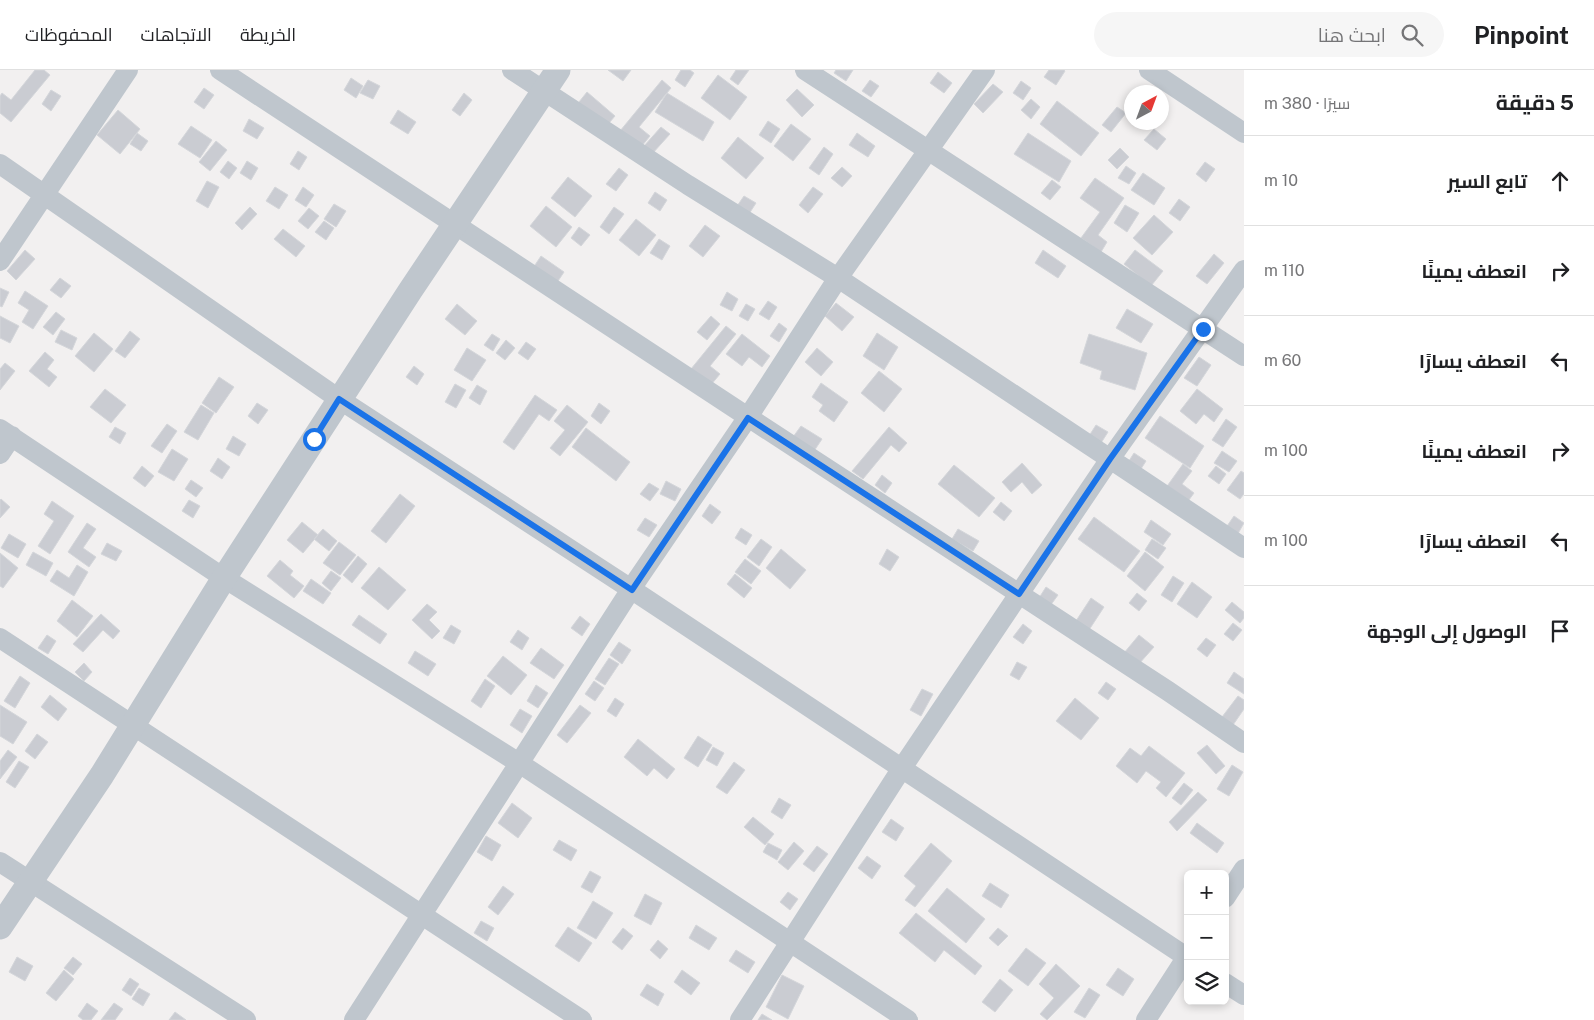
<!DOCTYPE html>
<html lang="ar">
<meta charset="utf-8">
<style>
:root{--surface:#fff;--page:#f6f6f6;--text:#202124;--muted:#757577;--line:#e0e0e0}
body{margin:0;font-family:"Public Sans",Cairo,sans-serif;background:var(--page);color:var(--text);direction:rtl}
.controls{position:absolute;right:15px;bottom:15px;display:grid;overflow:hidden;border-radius:8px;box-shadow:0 2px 8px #0003}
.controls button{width:45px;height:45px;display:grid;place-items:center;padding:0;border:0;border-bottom:1px solid var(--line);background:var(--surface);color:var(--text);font:25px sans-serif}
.compass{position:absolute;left:1124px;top:15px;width:45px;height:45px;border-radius:50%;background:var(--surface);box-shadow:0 2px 8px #0003;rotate:41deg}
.stop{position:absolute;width:15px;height:15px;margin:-11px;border:4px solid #1a73e8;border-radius:50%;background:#fff}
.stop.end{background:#1a73e8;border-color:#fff;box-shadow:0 1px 5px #0008}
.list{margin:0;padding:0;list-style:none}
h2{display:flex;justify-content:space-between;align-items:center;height:65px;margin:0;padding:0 20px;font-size:21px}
h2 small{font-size:16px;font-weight:400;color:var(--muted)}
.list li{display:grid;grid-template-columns:32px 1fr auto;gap:15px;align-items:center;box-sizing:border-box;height:90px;padding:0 20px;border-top:1px solid var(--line)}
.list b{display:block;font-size:19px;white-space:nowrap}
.list em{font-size:16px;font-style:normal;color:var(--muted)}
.icon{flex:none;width:28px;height:28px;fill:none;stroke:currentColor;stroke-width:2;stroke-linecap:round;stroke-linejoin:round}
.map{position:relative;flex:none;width:1244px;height:950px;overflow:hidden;direction:ltr}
header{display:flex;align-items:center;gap:30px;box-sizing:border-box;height:70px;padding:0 25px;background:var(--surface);border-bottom:1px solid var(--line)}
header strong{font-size:24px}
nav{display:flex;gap:28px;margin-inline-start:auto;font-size:18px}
.search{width:350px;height:45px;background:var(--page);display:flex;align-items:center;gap:12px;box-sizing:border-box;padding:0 18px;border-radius:28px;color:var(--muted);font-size:19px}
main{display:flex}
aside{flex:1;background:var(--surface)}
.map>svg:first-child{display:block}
</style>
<header>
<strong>Pinpoint</strong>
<div class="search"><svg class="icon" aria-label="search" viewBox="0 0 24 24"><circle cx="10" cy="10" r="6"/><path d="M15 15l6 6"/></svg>ابحث هنا</div>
<nav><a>الخريطة</a><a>الاتجاهات</a><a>المحفوظات</a></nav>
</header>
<main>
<aside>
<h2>5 دقيقة<small>سيرًا · 380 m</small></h2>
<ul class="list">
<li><svg class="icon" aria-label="ahead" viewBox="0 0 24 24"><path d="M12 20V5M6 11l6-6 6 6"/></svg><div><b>تابع السير</b></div><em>10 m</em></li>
<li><svg class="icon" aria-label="right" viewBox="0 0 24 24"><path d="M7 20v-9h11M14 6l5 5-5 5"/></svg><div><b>انعطف يمينًا</b></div><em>110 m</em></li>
<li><svg class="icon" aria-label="left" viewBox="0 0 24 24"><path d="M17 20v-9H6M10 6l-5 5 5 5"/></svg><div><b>انعطف يسارًا</b></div><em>60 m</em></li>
<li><svg class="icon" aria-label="right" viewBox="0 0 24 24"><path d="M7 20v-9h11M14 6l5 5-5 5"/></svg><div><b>انعطف يمينًا</b></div><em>100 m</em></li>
<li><svg class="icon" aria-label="left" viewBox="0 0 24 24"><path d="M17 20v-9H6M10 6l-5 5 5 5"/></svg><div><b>انعطف يسارًا</b></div><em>100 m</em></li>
<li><svg class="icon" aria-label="arrive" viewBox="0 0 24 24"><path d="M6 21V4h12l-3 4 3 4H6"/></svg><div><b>الوصول إلى الوجهة</b></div></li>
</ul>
</aside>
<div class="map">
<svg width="1244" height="950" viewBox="0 0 1244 950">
<rect width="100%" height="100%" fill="#f2f0f0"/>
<path fill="#caccd2" stroke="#d4d6da" d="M 35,0 L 44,0 L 50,5 L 11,52 L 0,43 L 0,26 L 2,23 L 11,30 Z
M 608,0 L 631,0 L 623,11 Z
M 681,0 L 690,0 L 694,3 L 685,17 L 675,10 Z
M 736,0 L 749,0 L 738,15 L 730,9 Z
M 836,0 L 853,0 L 846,11 L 834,3 Z
M 1049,0 L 1064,0 L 1065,1 L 1056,15 L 1044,7 Z
M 938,2 L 952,13 L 944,23 L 930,13 Z
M 718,5 L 747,27 L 730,50 L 701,28 Z
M 351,8 L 363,16 L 356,28 L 344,20 Z
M 368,10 L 380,16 L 373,29 L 360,23 Z
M 662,10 L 671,18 L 639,57 L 650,66 L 641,77 L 620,61 Z
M 870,10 L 879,16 L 871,27 L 862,21 Z
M 1021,11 L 1031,18 L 1023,30 L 1013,23 Z
M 993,14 L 1003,22 L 983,43 L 974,34 Z
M 204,18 L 214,25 L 204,39 L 194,32 Z
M 797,19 L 814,35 L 802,47 L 786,30 Z
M 51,20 L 61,26 L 51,41 L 42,34 Z
M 587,22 L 615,46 L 603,60 L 575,37 Z
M 464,23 L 472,30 L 460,46 L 452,40 Z
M 667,23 L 714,52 L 703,71 L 655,42 Z
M 1031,29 L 1040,37 L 1031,49 L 1021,40 Z
M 1057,31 L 1099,63 L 1081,86 L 1040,54 Z
M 1117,37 L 1126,43 L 1111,62 L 1102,55 Z
M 118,40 L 140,59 L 120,84 L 97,65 Z
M 398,40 L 416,52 L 408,64 L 390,53 Z
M 249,49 L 264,58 L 257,69 L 243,61 Z
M 768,51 L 780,59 L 771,73 L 759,65 Z
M 791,54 L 811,69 L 793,91 L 774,76 Z
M 191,56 L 212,70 L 200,88 L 178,74 Z
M 661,57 L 670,64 L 652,84 L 644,76 Z
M 1154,59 L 1166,69 L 1157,80 L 1144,70 Z
M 137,63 L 148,71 L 141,81 L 130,74 Z
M 857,63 L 875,76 L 868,87 L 849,75 Z
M 1028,63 L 1071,91 L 1059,112 L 1014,84 Z
M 738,67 L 764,88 L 746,109 L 721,88 Z
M 216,71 L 227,80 L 210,101 L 199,92 Z
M 824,77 L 833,84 L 819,105 L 809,98 Z
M 1120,78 L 1129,87 L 1117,99 L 1108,90 Z
M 298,81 L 307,87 L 299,100 L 290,94 Z
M 228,91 L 237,98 L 229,109 L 220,102 Z
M 247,91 L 258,98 L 251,110 L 240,103 Z
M 1205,92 L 1215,99 L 1206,112 L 1196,104 Z
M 1126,96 L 1136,103 L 1129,114 L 1118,108 Z
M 842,97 L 852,106 L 842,117 L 831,108 Z
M 619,98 L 628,105 L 616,121 L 606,114 Z
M 1143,103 L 1165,118 L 1154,135 L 1131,120 Z
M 568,107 L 592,126 L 575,147 L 551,128 Z
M 1095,108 L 1124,128 L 1098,165 L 1107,172 L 1101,182 L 1081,168 L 1100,142 L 1080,128 Z
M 1052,110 L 1061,117 L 1050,130 L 1041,123 Z
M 207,111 L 219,117 L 208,138 L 196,131 Z
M 275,117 L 288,125 L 279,139 L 266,131 Z
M 303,117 L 314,125 L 306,137 L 295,130 Z
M 813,117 L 823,124 L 808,143 L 799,135 Z
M 655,122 L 667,130 L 660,141 L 648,133 Z
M 744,126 L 756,133 L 747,147 L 735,139 Z
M 1179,129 L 1190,137 L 1180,151 L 1169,143 Z
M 334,134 L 346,141 L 336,157 L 324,149 Z
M 1125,135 L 1139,143 L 1127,162 L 1114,153 Z
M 546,136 L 572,157 L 556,177 L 530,156 Z
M 250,137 L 257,144 L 242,160 L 235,153 Z
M 614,137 L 624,144 L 609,164 L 600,157 Z
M 309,138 L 319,146 L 308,159 L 298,151 Z
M 1154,145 L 1173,162 L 1152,185 L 1133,168 Z
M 636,149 L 656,165 L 639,186 L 619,170 Z
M 324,151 L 334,158 L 326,170 L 315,162 Z
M 705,155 L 720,166 L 703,187 L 689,176 Z
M 579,157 L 590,165 L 581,176 L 571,168 Z
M 283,159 L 305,176 L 296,187 L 274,169 Z
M 659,169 L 670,176 L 662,190 L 650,183 Z
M 25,180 L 35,189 L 16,210 L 7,201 Z
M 1043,180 L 1066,196 L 1058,208 L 1035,193 Z
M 1135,180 L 1163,201 L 1151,216 L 1124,194 Z
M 1214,184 L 1224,193 L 1207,214 L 1196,206 Z
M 541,186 L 564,202 L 556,214 L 533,198 Z
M 60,208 L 71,216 L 61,228 L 50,220 Z
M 0,218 L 9,222 L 2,237 L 0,236 Z
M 25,221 L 48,236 L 33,259 L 22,252 L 29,240 L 18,233 Z
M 727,222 L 738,229 L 732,241 L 720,235 Z
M 768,231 L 777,237 L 769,250 L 759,244 Z
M 836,233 L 854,247 L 842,261 L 825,246 Z
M 457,234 L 477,251 L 465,265 L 445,249 Z
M 746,234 L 755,239 L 748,251 L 739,246 Z
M 1127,239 L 1153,254 L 1141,273 L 1116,258 Z
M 56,242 L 65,249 L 53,265 L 43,257 Z
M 0,246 L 19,256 L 10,273 L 0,268 Z
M 711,246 L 720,254 L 707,270 L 697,262 Z
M 779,253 L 787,259 L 779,272 L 770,266 Z
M 726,256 L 736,264 L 710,296 L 720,304 L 710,316 L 691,299 Z
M 61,260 L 77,268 L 72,280 L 55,272 Z
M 130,261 L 140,269 L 125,288 L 115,281 Z
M 94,263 L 113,279 L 94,302 L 75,286 Z
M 877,263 L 898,277 L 884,300 L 863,286 Z
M 492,264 L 500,269 L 493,281 L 484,275 Z
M 742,264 L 770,286 L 762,297 L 749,287 L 742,296 L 726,284 Z
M 1089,264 L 1147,283 L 1135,320 L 1100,309 L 1102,301 L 1080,293 Z
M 506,270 L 515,278 L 505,290 L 496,283 Z
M 526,272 L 536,279 L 528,290 L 518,283 Z
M 467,278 L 486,290 L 472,311 L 454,300 Z
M 817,278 L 833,292 L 821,306 L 805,292 Z
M 45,282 L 54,290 L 47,299 L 57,307 L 49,317 L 29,301 Z
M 1199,287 L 1211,295 L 1197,316 L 1184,308 Z
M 5,293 L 15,301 L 0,320 L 0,299 Z
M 414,296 L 424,304 L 417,315 L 406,307 Z
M 879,301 L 902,319 L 884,342 L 861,323 Z
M 219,307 L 234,317 L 216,343 L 202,333 Z
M 821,313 L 848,332 L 834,352 L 819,341 L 823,335 L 812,327 Z
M 455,314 L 466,320 L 456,338 L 445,332 Z
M 477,315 L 487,321 L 480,335 L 469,328 Z
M 105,319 L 126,335 L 111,353 L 90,337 Z
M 1197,319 L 1223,339 L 1214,352 L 1204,344 L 1196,354 L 1180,341 Z
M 535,325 L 557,340 L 549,351 L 539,344 L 514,380 L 503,372 Z
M 257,333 L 268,340 L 258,354 L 248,346 Z
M 599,333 L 610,341 L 601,354 L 591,346 Z
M 201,335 L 214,343 L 198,370 L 184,362 Z
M 567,335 L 588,352 L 560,386 L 550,378 L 565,360 L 554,351 Z
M 1160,346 L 1204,376 L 1190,398 L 1145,368 Z
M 1226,349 L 1237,357 L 1223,377 L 1212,370 Z
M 167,354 L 177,361 L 162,383 L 151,376 Z
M 1096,355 L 1108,362 L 1101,373 L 1089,366 Z
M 801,356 L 822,369 L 814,381 L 793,367 Z
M 115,357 L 126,363 L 120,374 L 109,367 Z
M 889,357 L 907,373 L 899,382 L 891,375 L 863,409 L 852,401 Z
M 586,358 L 630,392 L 616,411 L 572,377 Z
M 233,366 L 246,374 L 239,386 L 226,379 Z
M 172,379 L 188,389 L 174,411 L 158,402 Z
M 1222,381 L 1237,391 L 1229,402 L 1214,393 Z
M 1134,383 L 1146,391 L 1139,402 L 1127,394 Z
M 218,388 L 230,397 L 222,409 L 210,401 Z
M 1022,393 L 1042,415 L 1032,424 L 1022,412 L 1011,422 L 1002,412 Z
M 1183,394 L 1192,401 L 1182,414 L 1194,423 L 1186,434 L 1165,419 Z
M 954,395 L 995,428 L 979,447 L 938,414 Z
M 142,396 L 154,406 L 145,417 L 133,408 Z
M 1216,396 L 1226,404 L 1219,414 L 1208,406 Z
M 1241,401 L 1244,403 L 1244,424 L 1240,429 L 1227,420 Z
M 882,405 L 892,413 L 885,423 L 875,415 Z
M 191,410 L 203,418 L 196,427 L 185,419 Z
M 666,411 L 681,419 L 675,431 L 660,424 Z
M 649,413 L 659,419 L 650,431 L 640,424 Z
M 400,424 L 415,436 L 386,473 L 371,461 Z
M 1,429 L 10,437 L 0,448 L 0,430 Z
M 189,430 L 200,436 L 193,448 L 182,441 Z
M 52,431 L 74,446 L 50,484 L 38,476 L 54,451 L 44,444 Z
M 1001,432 L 1012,441 L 1004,451 L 993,442 Z
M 710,434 L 721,442 L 712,454 L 702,446 Z
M 1234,446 L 1244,453 L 1236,467 L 1225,459 Z
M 1094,447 L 1140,481 L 1124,502 L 1078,469 Z
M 645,448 L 657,455 L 649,467 L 637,460 Z
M 1151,450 L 1171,464 L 1163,475 L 1144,462 Z
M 302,452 L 318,465 L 303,483 L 287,470 Z
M 87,453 L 96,459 L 83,478 L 96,487 L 89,497 L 68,482 Z
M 741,458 L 752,465 L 746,475 L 735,468 Z
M 323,459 L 337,471 L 329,481 L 314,469 Z
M 958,459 L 979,471 L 973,481 L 952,469 Z
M 9,464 L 26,474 L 18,488 L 1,478 Z
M 761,469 L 772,477 L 759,496 L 747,487 Z
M 1152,469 L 1166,478 L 1158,489 L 1145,480 Z
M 339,472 L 356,485 L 340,505 L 323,493 Z
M 107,473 L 122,481 L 116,491 L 101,484 Z
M 781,479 L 806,500 L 790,519 L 766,498 Z
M 887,479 L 899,487 L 890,501 L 879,494 Z
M 33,482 L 53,493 L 46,506 L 26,495 Z
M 1145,482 L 1164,497 L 1145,521 L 1127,506 Z
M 0,483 L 18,498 L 3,518 L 0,516 Z
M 358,486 L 367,494 L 352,513 L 343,505 Z
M 745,489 L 761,501 L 751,514 L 735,502 Z
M 280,490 L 293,501 L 290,505 L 304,516 L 294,528 L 267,506 Z
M 77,495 L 88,502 L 74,526 L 50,511 L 57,500 L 69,508 Z
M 379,497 L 406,520 L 388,540 L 361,518 Z
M 331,501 L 341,508 L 331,521 L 322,513 Z
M 735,504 L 752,518 L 744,528 L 727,514 Z
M 1173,506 L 1184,513 L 1172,532 L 1161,525 Z
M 311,509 L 331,523 L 323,534 L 303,521 Z
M 1192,512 L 1212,527 L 1197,548 L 1177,534 Z
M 1046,517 L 1058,525 L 1050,536 L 1039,528 Z
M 1137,523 L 1147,531 L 1139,541 L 1129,533 Z
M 1091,528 L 1104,537 L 1087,563 L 1074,554 Z
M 72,530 L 93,546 L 77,567 L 57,551 Z
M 1232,532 L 1244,542 L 1244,548 L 1240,553 L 1225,540 Z
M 427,534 L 437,542 L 429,550 L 440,561 L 432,569 L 412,550 Z
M 101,544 L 120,561 L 113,569 L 103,560 L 83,582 L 73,574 Z
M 359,545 L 387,564 L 380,574 L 352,555 Z
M 580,546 L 590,554 L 582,566 L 571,558 Z
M 1233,553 L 1242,560 L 1233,571 L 1224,564 Z
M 1023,554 L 1032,561 L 1023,574 L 1013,567 Z
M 451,555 L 461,561 L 454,574 L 443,568 Z
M 518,560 L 529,568 L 522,580 L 510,572 Z
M 47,565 L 56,571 L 48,584 L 38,578 Z
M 1139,565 L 1154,577 L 1138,595 L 1124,583 Z
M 1206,568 L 1216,575 L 1207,587 L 1197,579 Z
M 619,572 L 631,580 L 622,594 L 610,585 Z
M 541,578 L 564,595 L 554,609 L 530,593 Z
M 415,581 L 436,594 L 428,606 L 408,593 Z
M 503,586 L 527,605 L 511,625 L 487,606 Z
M 609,588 L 619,594 L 605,615 L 595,609 Z
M 1017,592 L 1027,597 L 1019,610 L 1010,605 Z
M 84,593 L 92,602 L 84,611 L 75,602 Z
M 1234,602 L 1244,609 L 1244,624 L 1227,613 Z
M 20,606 L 30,613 L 15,638 L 4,631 Z
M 485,609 L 495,616 L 481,638 L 471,631 Z
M 594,611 L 604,618 L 595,631 L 585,624 Z
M 1106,612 L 1116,619 L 1108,630 L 1098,623 Z
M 536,615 L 548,623 L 538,638 L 527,631 Z
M 922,619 L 933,624 L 921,646 L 910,640 Z
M 50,625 L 67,639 L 58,651 L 41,637 Z
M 1238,626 L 1244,630 L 1244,639 L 1233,655 L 1222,647 Z
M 615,628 L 624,634 L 616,647 L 607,641 Z
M 1075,628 L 1099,648 L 1081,670 L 1056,651 Z
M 0,635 L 27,652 L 13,674 L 0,666 Z
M 580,635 L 591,643 L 567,673 L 557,665 Z
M 520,639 L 532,646 L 522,663 L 510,655 Z
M 37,664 L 48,672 L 35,689 L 25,681 Z
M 698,666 L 712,675 L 698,697 L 684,688 Z
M 638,669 L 675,699 L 667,709 L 654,698 L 647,706 L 624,687 Z
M 1207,675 L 1225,696 L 1216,704 L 1197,683 Z
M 1149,676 L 1185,703 L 1166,727 L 1156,718 L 1161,712 L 1146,701 L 1137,713 L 1116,696 L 1130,678 L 1141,686 Z
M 713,677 L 724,683 L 717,696 L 706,690 Z
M 8,680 L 17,687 L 0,709 L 0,691 Z
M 19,691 L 29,697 L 15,718 L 6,712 Z
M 734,692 L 745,700 L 727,724 L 716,717 Z
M 1232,695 L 1243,702 L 1229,726 L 1217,719 Z
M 1184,713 L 1193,720 L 1181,735 L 1172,728 Z
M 1198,722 L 1207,730 L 1177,761 L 1169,752 Z
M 779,728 L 791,735 L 782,749 L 771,742 Z
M 512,733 L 532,748 L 518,768 L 498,753 Z
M 753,747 L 774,764 L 765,775 L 744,757 Z
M 891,749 L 904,758 L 896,771 L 882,762 Z
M 1197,753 L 1224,773 L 1217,783 L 1190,763 Z
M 486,766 L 501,775 L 492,791 L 477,782 Z
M 559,770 L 577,780 L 571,791 L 553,780 Z
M 794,772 L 804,781 L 788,800 L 778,792 Z
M 768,773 L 782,780 L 777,790 L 763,782 Z
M 931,773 L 952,791 L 915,837 L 905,830 L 916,816 L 904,806 Z
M 817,776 L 828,784 L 814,802 L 803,794 Z
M 867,786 L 881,796 L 872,809 L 858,798 Z
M 590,801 L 601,807 L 592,823 L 581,817 Z
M 990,813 L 1009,825 L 1001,838 L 982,826 Z
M 503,816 L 514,824 L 498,845 L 488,837 Z
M 947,818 L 985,849 L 966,873 L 928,841 Z
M 788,822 L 798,829 L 790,840 L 780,832 Z
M 645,824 L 662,833 L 651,855 L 634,846 Z
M 593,831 L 613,843 L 596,869 L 577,858 Z
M 916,843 L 982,896 L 975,905 L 944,880 L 935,892 L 899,863 Z
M 481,851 L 494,858 L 487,871 L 474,863 Z
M 696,855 L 717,868 L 709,880 L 689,868 Z
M 568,857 L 592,873 L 579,892 L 555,876 Z
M 623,858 L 633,866 L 622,880 L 612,872 Z
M 998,858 L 1008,866 L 998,876 L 989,868 Z
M 658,870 L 668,879 L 660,889 L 650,880 Z
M 1026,878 L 1046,893 L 1028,916 L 1008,901 Z
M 736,880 L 755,892 L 748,903 L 729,891 Z
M 17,887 L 33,896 L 25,911 L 9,902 Z
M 73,887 L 82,894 L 73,905 L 64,898 Z
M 1056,894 L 1080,916 L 1047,950 L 1040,944 L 1054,928 L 1039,914 Z
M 1118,898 L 1134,909 L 1123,926 L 1106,915 Z
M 64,900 L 74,909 L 56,931 L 46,923 Z
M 682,900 L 700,913 L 691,925 L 674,912 Z
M 782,905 L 804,916 L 788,949 L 766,937 Z
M 130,908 L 139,914 L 131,926 L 122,920 Z
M 1000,909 L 1013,920 L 995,942 L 982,932 Z
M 647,914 L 664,924 L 658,936 L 640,925 Z
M 139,918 L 150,924 L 143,936 L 132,929 Z
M 1089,918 L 1100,925 L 1085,948 L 1074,942 Z
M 87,933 L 98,941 L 91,950 L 83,950 L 78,946 Z
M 114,933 L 123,939 L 115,950 L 101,950 Z
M 175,942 L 186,950 L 169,950 Z
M 762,944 L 772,950 L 758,950 Z"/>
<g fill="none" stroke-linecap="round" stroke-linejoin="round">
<path stroke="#bfc6cd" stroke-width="20" d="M 220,0 L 748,347 L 1168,621 L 1244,673
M 512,0 L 688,115 L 838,208 L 1244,478
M 805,0 L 1244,286
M 1149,0 L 1244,63
M 0,94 L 339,329 L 631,519 L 1188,888
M 0,191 L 128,0
M 0,359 L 224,508 L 519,693 L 908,950
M 0,384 L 12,366
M 0,568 L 582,950
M 0,792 L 246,950
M 1225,828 L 1244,799
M 1225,913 L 1244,925
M 354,950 L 637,510 L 748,347 L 838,208 L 985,0
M 740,950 L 902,698 L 1019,524 L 1110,389 L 1244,200
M 1146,950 L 1188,885"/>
<path stroke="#bfc6cd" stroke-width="25" d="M 0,857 L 102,705 L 224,508 L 410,221 L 558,0"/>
</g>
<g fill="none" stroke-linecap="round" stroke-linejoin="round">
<path stroke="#1a73e8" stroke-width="6" d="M 314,369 L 339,329 L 632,520 L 748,348 L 1019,524 L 1110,389 L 1203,259"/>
</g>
</svg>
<div class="controls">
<button>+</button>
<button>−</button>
<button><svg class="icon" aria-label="layers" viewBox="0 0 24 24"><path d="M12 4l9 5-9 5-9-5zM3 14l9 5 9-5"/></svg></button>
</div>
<svg class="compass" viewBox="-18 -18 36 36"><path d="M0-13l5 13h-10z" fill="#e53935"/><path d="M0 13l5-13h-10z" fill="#757577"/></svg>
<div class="stop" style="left:314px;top:369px"></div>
<div class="stop end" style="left:1203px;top:259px"></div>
</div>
</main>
